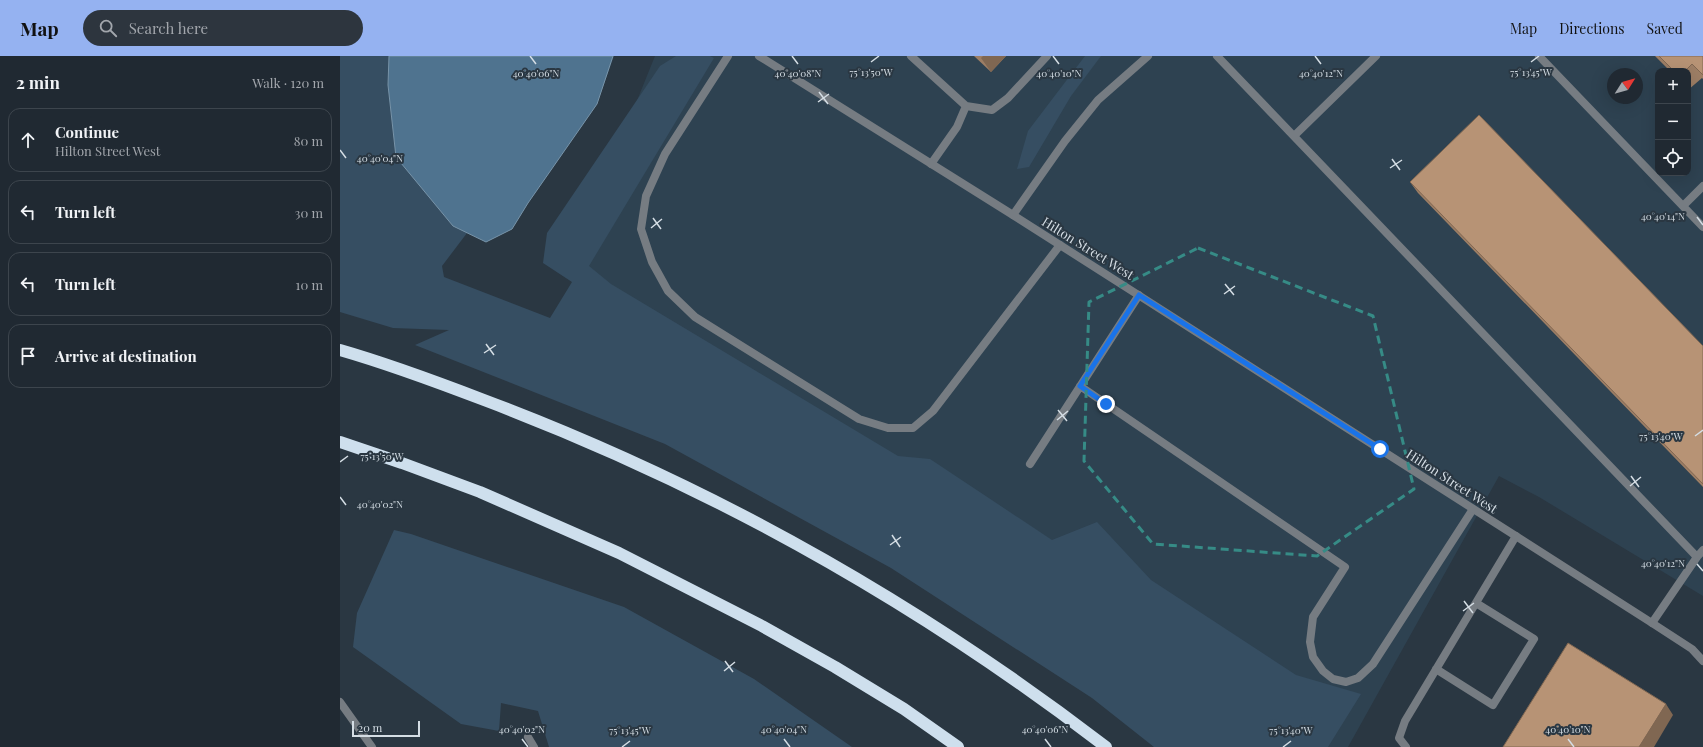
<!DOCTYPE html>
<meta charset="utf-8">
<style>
:root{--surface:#202932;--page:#2d353e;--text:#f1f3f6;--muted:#a2a6ac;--line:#3d454d;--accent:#95b2f1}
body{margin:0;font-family:"Playfair Display",serif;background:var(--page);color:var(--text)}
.controls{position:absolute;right:12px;top:12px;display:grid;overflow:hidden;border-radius:8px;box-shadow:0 4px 16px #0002}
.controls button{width:36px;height:36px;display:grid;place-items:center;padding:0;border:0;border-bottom:1px solid var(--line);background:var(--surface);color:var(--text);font:20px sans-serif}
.compass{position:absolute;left:1267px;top:12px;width:36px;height:36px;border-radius:50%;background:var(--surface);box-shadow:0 4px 16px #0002;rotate:53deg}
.scale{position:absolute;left:12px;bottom:10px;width:68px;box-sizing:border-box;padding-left:4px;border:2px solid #d4dde4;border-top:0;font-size:11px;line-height:14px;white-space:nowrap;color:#d4dde4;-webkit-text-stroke:3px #2a3742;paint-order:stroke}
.stop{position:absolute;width:12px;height:12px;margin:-9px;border:3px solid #1a73e8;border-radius:50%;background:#fff}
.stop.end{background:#1a73e8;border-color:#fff;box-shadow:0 1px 4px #0008}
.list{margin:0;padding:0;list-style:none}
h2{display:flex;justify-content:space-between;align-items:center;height:52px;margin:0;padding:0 16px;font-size:17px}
h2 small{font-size:13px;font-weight:400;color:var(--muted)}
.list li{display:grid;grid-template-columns:26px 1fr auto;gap:12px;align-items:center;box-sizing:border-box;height:64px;margin:0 8px 8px;padding:0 8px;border:1px solid var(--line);border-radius:12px}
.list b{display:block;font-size:15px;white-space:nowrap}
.list p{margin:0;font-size:13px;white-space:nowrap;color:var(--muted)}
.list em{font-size:13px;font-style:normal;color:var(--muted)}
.icon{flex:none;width:22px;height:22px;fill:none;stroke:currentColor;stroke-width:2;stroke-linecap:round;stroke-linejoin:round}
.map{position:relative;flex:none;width:1363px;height:691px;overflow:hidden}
header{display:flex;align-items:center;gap:24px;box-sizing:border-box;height:56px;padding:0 20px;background:var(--accent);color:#111}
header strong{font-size:19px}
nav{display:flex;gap:22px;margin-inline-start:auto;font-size:14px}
.search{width:280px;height:36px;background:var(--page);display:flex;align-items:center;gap:10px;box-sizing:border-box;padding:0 14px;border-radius:22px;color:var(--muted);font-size:15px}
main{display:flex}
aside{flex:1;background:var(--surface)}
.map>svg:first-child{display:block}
</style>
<header>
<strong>Map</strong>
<div class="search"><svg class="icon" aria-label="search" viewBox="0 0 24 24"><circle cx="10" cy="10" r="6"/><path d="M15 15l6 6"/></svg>Search here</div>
<nav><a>Map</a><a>Directions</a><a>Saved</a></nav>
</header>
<main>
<aside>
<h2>2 min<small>Walk · 120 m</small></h2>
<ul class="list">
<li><svg class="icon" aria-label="ahead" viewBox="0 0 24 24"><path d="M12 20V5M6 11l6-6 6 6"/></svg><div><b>Continue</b><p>Hilton Street West</p></div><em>80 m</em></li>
<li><svg class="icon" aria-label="left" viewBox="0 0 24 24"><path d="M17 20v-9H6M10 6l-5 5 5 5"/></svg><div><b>Turn left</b></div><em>30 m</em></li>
<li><svg class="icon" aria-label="left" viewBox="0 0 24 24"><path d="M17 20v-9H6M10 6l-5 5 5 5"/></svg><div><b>Turn left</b></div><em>10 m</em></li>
<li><svg class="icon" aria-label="arrive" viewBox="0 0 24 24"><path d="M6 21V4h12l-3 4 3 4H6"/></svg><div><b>Arrive at destination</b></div></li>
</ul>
</aside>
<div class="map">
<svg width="1363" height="691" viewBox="0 0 1363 691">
<rect width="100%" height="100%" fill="#2a3742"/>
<path fill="#2e4251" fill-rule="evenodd" d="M 315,0 L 1363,0 L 1363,540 L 1199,441 L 1159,420 L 1008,691 L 979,691 L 247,238 L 236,196 ZM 1318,15 L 1348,15 L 1348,117 L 1318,117 ZM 1273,18 L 1297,18 L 1297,42 L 1273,42 Z"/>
<path fill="#364e62" d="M 0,0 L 274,0 L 257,48 L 188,147 L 172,173 L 146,186 L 127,177 L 102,210 L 104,221 L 210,262 L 232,226 L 203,207 L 207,177 L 320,10 L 336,0 L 370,0 L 374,2 L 249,210 L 271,228 L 558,400 L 590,403 L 712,484 L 757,466 L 811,524 L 956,619 L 1021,638 L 988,691 L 814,691 L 752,642 L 551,512 L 325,388 L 75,289 L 109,274 L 53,272 L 0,256 Z
M 745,0 L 761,0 L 731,40 L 689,111 L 677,113 L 688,75 Z
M 54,474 L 71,478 L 284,551 L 414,623 L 512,691 L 209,691 L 198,655 L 161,647 L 159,675 L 121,668 L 13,591 L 17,557 Z"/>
<path fill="#4f738f" stroke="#7793a8" d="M 49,0 L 273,0 L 257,48 L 188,147 L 172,173 L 146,186 L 113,170 L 56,101 L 48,29 Z"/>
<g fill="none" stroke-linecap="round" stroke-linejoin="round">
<path stroke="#767c82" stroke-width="8" d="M 388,0 L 325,98 L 306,140 L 301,173 L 312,206 L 328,235 L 355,261 L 519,363 L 548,372 L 573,372 L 593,355 L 720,189
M 571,0 L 626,50 L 617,71 L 591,108
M 877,0 L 1357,501 L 1312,567
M 1199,0 L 1363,171
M 626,50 L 652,54 L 668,42 L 707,0
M 954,80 L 1036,0
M 1343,150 L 1363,130
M 673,159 L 725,85 L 758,44 L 808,0
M 740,330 L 1005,511 L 973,561 L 970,586 L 973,601 L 983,615 L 993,623 L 1006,626 L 1018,622 L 1033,608 L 1133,453
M 690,408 L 799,239
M 1357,501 L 1363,494
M 1096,613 L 1153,649 L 1194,583 L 1136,547
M 0,646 L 32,691
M 188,681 L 194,691
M 1066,691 L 1059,682 L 1065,665 L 1176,480"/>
<path stroke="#767c82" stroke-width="8" d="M 419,0 L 673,159 L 1312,567 L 1352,593 L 1363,605"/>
<path stroke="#cedfed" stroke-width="12" d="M 0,294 C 49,308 97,326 144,344 C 367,428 577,546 766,691
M 0,386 L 62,407 L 140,436 L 279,497 L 422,570 L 495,611 L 564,653 L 618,691"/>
</g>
<path fill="#9d7e65" d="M 634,0 L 666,0 L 651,16 Z
M 1315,0 L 1363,0 L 1363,23 L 1362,22 L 1348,34 L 1348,15 L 1330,15 Z
M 1070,126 L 1363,290 L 1363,431 L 1078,137 Z"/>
<path fill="#806752" d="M 643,0 L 666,0 L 651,16 L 641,2 Z
M 1326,648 L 1333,659 L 1314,691 L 1299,691 Z"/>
<path fill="#b79375" stroke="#806752" d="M 1319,0 L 1363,0 L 1363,19 L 1352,8 L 1345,15 L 1334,15 Z
M 1139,59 L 1363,290 L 1363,428 L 1070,126 Z
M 1228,587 L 1326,648 L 1299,691 L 1163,691 Z"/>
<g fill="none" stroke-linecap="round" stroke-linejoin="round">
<path stroke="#1a73e8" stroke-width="5" d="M 766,348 L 740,330 L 799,239 L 1040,393"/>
</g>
<path fill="none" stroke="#368b86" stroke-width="3" stroke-dasharray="8 5" stroke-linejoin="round" d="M 858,192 L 1033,260 L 1074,433 L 977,500 L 813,488 L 744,405 L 749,246 Z"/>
<path fill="none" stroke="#d4dde4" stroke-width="1.5" d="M 190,0 L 196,8M 452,0 L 458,8M 713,0 L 719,8M 975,0 L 981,8M 531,6 L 539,0M 1191,6 L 1199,0M 479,36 L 488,48M 478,46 L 489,38M 0,94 L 6,102M 1052,103 L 1060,114M 1050,112 L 1062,104M 1357,161 L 1363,169M 313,162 L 321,173M 311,172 L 322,163M 885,228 L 894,239M 884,238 L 895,230M 146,288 L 154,299M 144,297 L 156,289M 718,354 L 727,365M 717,364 L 728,355M 1355,380 L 1363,374M 0,406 L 8,400M 1291,420 L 1299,431M 1290,430 L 1301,421M 0,441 L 6,449M 552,479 L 560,491M 550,489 L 561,481M 1357,508 L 1363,515M 1124,545 L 1133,557M 1123,555 L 1134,547M 385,605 L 393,616M 384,615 L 395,606M 182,683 L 188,691M 444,683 L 450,691M 705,683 L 711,691M 1228,683 L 1234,691M 282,691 L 290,685M 943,691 L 951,685"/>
<g text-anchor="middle" stroke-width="4" stroke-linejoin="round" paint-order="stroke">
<g font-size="13" fill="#d4dde4" stroke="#2a3742">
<text transform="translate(748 192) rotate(32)" y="5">Hilton Street West</text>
<text transform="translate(1112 425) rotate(33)" y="5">Hilton Street West</text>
</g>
</g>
<g font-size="10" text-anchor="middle" fill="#d4dde4" stroke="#2a3742" stroke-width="4" stroke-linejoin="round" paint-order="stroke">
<text x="531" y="20">75°13'50"W</text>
<text x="1191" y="20">75°13'45"W</text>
<text x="196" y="21">40°40'06"N</text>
<text x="458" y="21">40°40'08"N</text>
<text x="719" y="21">40°40'10"N</text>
<text x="981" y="21">40°40'12"N</text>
<text x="40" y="106">40°40'04"N</text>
<text x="1323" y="164">40°40'14"N</text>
<text x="1321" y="384">75°13'40"W</text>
<text x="42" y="404">75°13'50"W</text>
<text x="40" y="452">40°40'02"N</text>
<text x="1323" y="511">40°40'12"N</text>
<text x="182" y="677">40°40'02"N</text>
<text x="444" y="677">40°40'04"N</text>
<text x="705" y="677">40°40'06"N</text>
<text x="1228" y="677">40°40'10"N</text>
<text x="290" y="678">75°13'45"W</text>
<text x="951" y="678">75°13'40"W</text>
</g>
</svg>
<div class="controls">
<button>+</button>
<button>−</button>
<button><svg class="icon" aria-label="locate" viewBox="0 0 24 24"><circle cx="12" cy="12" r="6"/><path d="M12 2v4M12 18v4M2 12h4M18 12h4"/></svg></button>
</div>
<svg class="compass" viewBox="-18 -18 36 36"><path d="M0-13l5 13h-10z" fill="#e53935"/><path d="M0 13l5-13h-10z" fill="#a2a6ac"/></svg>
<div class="scale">20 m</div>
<div class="stop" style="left:1040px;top:393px"></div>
<div class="stop end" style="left:766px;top:348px"></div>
</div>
</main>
